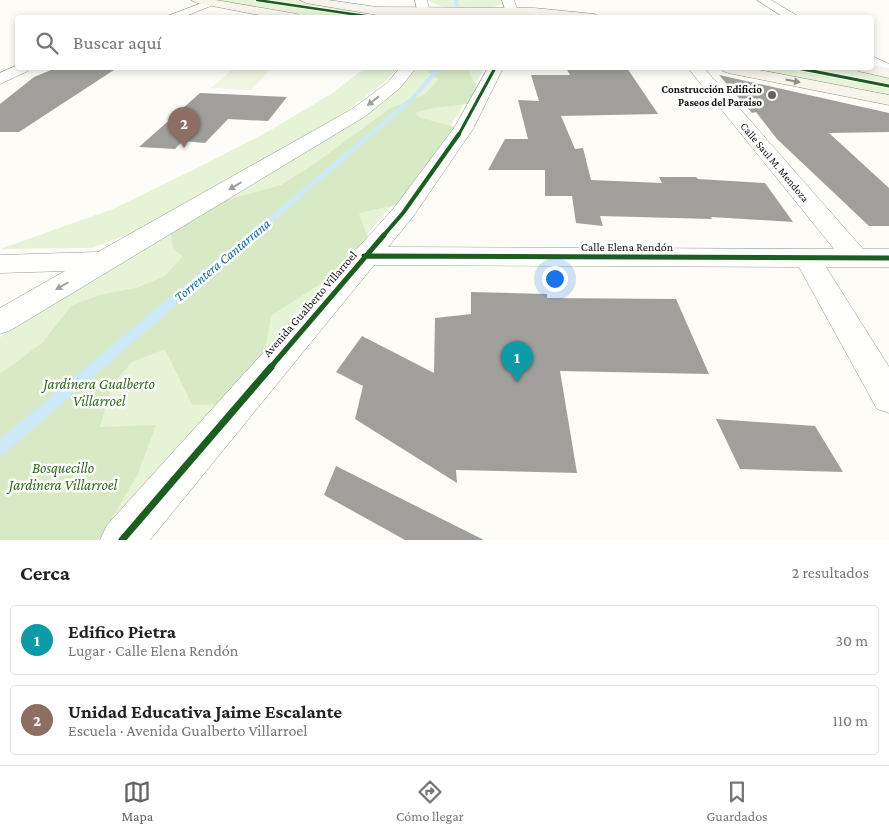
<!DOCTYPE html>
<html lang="es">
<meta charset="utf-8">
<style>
:root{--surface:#fff;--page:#f2f2f2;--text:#222;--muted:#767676;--line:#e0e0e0;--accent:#646362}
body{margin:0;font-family:"Crimson Pro",serif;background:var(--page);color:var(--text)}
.you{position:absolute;left:554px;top:278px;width:18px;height:18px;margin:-12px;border:4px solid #fff;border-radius:50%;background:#1a73e8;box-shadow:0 0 0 8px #1a73e833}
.badge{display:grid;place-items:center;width:32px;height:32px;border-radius:50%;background:var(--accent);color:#fff;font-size:16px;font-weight:700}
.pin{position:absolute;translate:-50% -41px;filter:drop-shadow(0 1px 2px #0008)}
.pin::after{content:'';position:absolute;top:26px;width:18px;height:15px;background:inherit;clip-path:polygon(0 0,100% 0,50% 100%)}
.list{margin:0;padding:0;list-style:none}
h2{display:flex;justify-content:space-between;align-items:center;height:65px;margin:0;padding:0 20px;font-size:21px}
h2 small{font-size:16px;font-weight:400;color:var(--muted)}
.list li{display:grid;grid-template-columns:32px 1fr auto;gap:15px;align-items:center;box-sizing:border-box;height:70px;margin:0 10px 10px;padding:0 10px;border:1px solid var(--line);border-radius:5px}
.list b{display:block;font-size:19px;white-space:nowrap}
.list p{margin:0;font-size:16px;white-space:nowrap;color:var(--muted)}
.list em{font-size:16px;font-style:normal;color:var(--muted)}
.icon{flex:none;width:28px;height:28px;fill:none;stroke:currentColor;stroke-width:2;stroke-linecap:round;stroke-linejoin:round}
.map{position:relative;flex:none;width:889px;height:540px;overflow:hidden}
.search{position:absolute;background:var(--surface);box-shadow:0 2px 8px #0003;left:15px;right:15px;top:15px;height:55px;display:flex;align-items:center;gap:12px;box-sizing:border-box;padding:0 18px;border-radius:5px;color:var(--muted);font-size:19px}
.sheet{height:225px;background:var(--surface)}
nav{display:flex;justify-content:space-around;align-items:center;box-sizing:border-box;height:70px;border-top:1px solid var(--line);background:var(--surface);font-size:14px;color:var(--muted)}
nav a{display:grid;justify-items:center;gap:2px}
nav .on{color:var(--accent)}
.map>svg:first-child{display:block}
</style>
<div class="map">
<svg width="889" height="540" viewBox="0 0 889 540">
<rect width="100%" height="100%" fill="#fdfcf7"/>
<path fill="#e7f3d7" d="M 209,0 L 292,0 L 367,12 L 411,15 L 411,17 L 317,17 Z
M 427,0 L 501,0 L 502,3 C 487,14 443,11 427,0 Z
M 365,68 L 398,68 L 387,80 L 344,113 L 136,232 L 91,248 L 0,249 L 113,209 L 203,165 L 269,131 L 331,94 Z
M 417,68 L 484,68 C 439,157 370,231 305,306 C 236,384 168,462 99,540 L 0,540 L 0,337 L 353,124 L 393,92 Z
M 746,68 L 846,68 L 889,78 L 889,96 Z"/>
<path fill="#d8eac5" d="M 426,68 L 497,68 L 470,70 L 470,75 L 478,90 L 472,103 C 452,107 433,106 415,113 L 421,118 L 456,127 L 401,204 L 359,213 L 369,241 L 349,265 L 271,316 L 263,362 L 226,404 L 192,405 L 165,349 L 132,362 L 112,385 L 100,427 L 156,425 L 138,474 L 99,540 L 0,540 L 0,374 L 42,343 L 71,306 L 99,295 L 136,288 L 165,276 L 183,256 L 173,249 L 170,229 L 213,204 L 281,185 L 314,164 L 389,109 L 425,94 L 439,79 L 424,70 Z"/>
<path fill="#f0f6e1" d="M 234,68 L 272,68 L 251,90 L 211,88 Z"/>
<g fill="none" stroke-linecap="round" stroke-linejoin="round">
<path fill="#cde8f7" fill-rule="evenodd" d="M 454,0 L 458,0 L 459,8 L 455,7 Z
M 436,68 L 442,68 L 415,99 L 5,453 L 0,455 L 0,439 L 177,291 L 247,236 L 411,97 Z"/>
</g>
<path fill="#a19f9c" d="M 56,68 L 117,68 L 19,132 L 0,132 L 0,104 L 34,77 Z
M 566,68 L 627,68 L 658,114 L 561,116 L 575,149 L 583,148 L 591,180 L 662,183 L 659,177 L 696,177 L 698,179 L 765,183 L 793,222 L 711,217 L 712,219 L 600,216 L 603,226 L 576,223 L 572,196 L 545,196 L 545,170 L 488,170 L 505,139 L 528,139 L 518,100 L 539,101 L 531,75 L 570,75 Z
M 719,75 L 889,113 L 889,132 L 829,133 L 889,188 L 889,226 L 869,226 L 777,139 L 756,112 L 752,113 Z
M 200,93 L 287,97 L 268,121 L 228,119 L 205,143 L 183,141 L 175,149 L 139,147 Z
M 471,292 L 547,294 L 547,298 L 676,299 L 709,374 L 560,371 L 577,473 L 456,470 L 457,483 L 355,419 L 363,386 L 336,372 L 362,336 L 434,373 L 435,318 L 471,314 Z
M 716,419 L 815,426 L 843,472 L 740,469 Z
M 336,466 L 484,540 L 405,540 L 324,495 Z"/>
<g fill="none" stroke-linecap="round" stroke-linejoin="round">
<g stroke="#979795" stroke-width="1">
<path id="minor" d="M 210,0 L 218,3 L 181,18 L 162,18 Z
M 415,0 L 427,0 L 431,18 L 419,18 Z
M 502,0 L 514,0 L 520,18 L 508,18 Z
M 757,0 L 771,0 L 801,18 L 785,18 Z
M 872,56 L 889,64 L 889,75 L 872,66 Z
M 18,65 L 18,68 L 31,68 L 28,71 L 0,84 L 0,73 Z
M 400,68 L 416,68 L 399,89 L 364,117 L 11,330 L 0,334 L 0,308 L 65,271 L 0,273 L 0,255 L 98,252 L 352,109 L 387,83 Z
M 488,68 L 503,68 L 473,129 L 412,218 L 388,247 L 834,249 L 688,68 L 704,68 L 863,249 L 889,249 L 889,267 L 826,267 L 889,367 L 889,413 L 877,409 L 799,267 L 374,265 L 150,540 L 100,540 L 107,525 L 394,208 L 454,128 Z"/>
</g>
<g stroke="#8e8d8b" stroke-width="1">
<path id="secondary" d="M 191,0 L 216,0 L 297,14 L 303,18 L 274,18 L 197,3 Z
M 300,0 L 328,0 L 377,7 L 534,8 L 595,14 L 601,18 L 377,15 L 306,3 Z
M 872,65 L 889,68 L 889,78 L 858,71 L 855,68 L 872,68 Z
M 721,68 L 749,68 L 889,95 L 889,105 L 728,73 L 723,71 Z"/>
</g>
<use href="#minor" fill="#fffffe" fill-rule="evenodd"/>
<use href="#secondary" fill="#f6f4eb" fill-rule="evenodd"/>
<g stroke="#fff" stroke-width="4">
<path id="cycleway-far4" d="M 257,0 L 379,18"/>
</g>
<g stroke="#fff" stroke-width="5">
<path id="cycleway-far3" d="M 797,68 L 889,86
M 458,136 L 495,68"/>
</g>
<g stroke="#fff" stroke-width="6">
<path id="cycleway-far2" d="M 383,236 L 403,213 L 459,134"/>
</g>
<g stroke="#fff" stroke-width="8">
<path id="cycleway-far1" d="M 364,256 L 889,258
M 270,368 L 384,235"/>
</g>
<g stroke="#fff" stroke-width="10">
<path id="cycleway" d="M 122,540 L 271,367"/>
</g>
<use href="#cycleway-far4" stroke="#1b5e20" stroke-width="2.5"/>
<use href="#cycleway-far3" stroke="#1b5e20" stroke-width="3"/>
<use href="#cycleway-far2" stroke="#1b5e20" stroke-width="4"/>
<use href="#cycleway-far1" stroke="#1b5e20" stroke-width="5"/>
<use href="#cycleway" stroke="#1b5e20" stroke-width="7"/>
</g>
<defs><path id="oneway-solid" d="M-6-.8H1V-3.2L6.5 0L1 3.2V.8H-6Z" transform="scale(1.25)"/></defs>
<use fill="#8f8e89" href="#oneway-solid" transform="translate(793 81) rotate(11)"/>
<g fill="#a0a09f">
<use href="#oneway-solid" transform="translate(373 101) rotate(142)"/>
<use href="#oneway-solid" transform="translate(235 186) rotate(149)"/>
<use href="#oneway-solid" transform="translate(62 286) rotate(150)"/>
</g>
<circle fill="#646362" stroke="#fff" stroke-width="2" cx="772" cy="95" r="5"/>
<g text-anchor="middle" stroke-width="5" stroke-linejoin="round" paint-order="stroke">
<g font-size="11" font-weight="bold" fill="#111" stroke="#fff" text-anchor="end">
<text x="762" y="93">Construcción Edificio<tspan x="762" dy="13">Paseos del Paraiso</tspan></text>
</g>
<g font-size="11" fill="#111" stroke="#fff">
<text transform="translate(775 162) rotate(50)" y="4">Calle Saul M. Mendoza</text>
</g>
<g font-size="12" fill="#111" stroke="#fff">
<text x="627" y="251">Calle Elena Rendón</text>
<text transform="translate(310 304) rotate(-49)" y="4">Avenida Gualberto Villarroel</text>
</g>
<g font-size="14" font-style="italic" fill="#1768a6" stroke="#fff">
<text transform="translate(222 260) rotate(-40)" y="5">Torrentera Cantarrana</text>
</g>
<g font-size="15" font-style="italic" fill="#2f6b1f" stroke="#fff">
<text x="99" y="389">Jardinera Gualberto<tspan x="99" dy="17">Villarroel</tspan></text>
<text x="63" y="473">Bosquecillo<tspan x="63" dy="17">Jardinera Villarroel</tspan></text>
</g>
</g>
</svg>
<div class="you"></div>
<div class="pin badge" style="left:517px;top:382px;background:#0f9aa8">1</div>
<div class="pin badge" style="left:184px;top:148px;background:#8d6e63">2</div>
<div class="search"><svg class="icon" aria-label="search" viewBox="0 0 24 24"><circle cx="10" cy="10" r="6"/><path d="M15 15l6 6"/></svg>Buscar aquí</div>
</div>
<section class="sheet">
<h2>Cerca<small>2 resultados</small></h2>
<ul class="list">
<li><span class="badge" style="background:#0f9aa8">1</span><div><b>Edifico Pietra</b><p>Lugar · Calle Elena Rendón</p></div><em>30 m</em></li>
<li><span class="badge" style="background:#8d6e63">2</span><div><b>Unidad Educativa Jaime Escalante</b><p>Escuela · Avenida Gualberto Villarroel</p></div><em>110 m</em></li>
</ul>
</section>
<nav>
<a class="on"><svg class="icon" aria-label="map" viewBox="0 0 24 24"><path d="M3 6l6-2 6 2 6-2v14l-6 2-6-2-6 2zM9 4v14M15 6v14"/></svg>Mapa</a>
<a><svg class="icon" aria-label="directions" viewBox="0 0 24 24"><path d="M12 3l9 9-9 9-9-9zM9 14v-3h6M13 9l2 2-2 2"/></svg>Cómo llegar</a>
<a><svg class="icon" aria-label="saved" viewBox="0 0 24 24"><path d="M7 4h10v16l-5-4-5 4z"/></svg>Guardados</a>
</nav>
